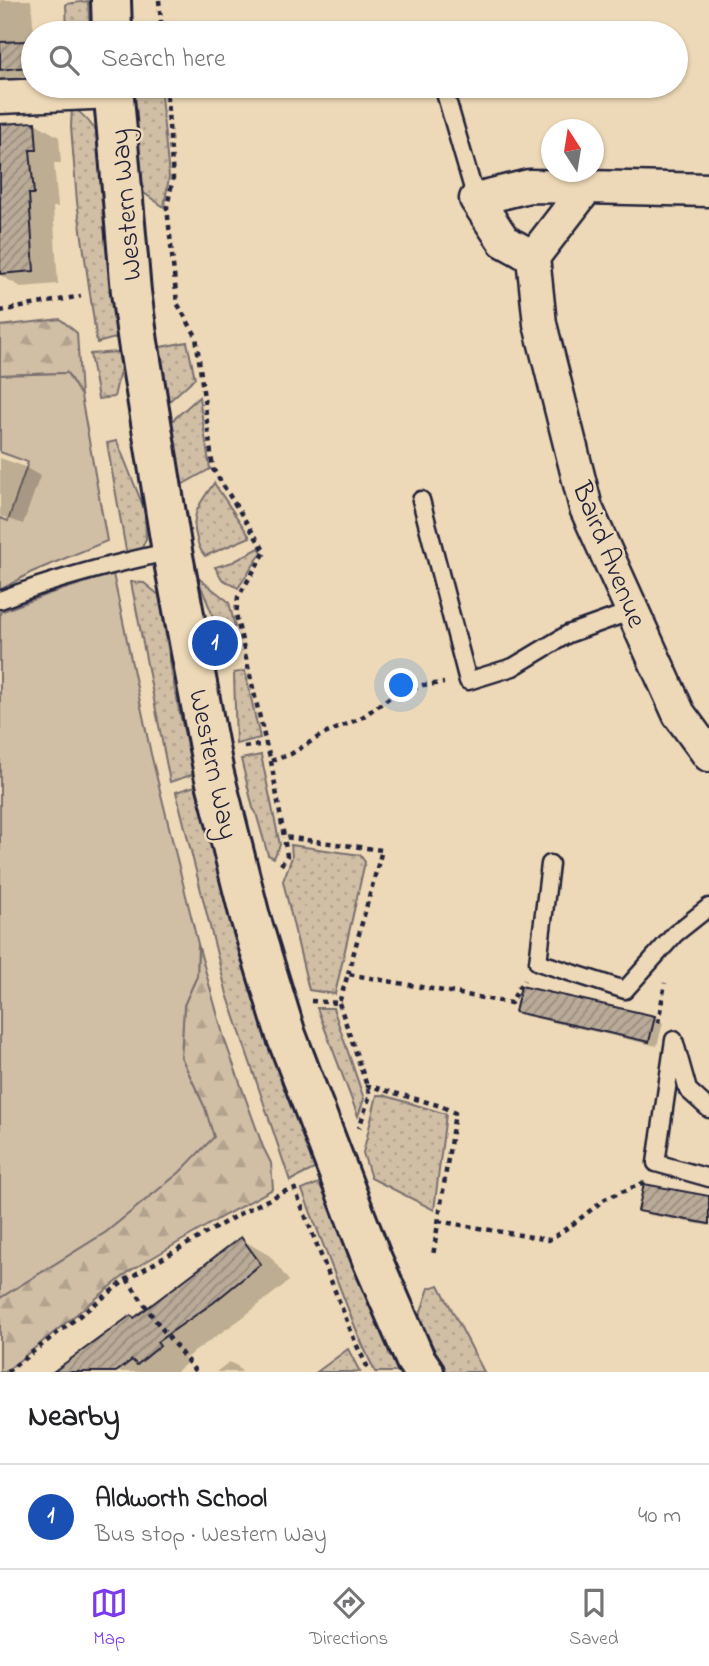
<!DOCTYPE html>
<meta charset="utf-8">
<style>
:root{--surface:#fff;--page:#f6f6f6;--text:#202124;--muted:#757577;--line:#e0e0e0;--accent:#7c3aed}
body{margin:0;font-family:"Indie Flower",sans-serif;background:var(--page);color:var(--text)}
.compass{position:absolute;left:541px;top:119px;width:63px;height:63px;border-radius:50%;background:var(--surface);box-shadow:0 2px 5px #0004;rotate:348deg}
.you{position:absolute;left:402px;top:686px;width:24px;height:24px;margin:-18px;border:5px solid #fff;border-radius:50%;background:#1a73e8;box-shadow:0 0 0 10px #1a73e833}
.badge{display:grid;place-items:center;width:46px;height:46px;border-radius:50%;background:var(--accent);color:#fff;font-size:23px;font-weight:700}
.pin{position:absolute;translate:-50% -50%;border:4px solid #fff;box-shadow:0 2px 7px #0006}
.list{margin:0;padding:0;list-style:none}
h2{display:flex;justify-content:space-between;align-items:center;height:91px;margin:0;padding:0 28px;font-size:30px}
h2 small{font-size:23px;font-weight:400;color:var(--muted)}
.list li{display:grid;grid-template-columns:46px 1fr auto;gap:21px;align-items:center;box-sizing:border-box;height:105px;padding:0 28px;border-top:2px solid var(--line)}
.list b{display:block;font-size:26px;white-space:nowrap}
.list p{margin:0;font-size:23px;white-space:nowrap;color:var(--muted)}
.list em{font-size:23px;font-style:normal;color:var(--muted)}
.icon{flex:none;width:38px;height:38px;fill:none;stroke:currentColor;stroke-width:2;stroke-linecap:round;stroke-linejoin:round}
.map{position:relative;flex:none;width:709px;height:1372px;overflow:hidden}
.search{position:absolute;background:var(--surface);box-shadow:0 2px 5px #0004;left:21px;right:21px;top:21px;height:77px;display:flex;align-items:center;gap:18px;box-sizing:border-box;padding:0 24px;border-radius:38px;color:var(--muted);font-size:26px}
.sheet{height:196px;background:var(--surface)}
nav{display:flex;justify-content:space-around;align-items:center;box-sizing:border-box;height:98px;border-top:2px solid var(--line);background:var(--surface);font-size:19px;color:var(--muted)}
nav a{display:grid;justify-items:center;gap:4px}
nav .on{color:var(--accent)}
.map>svg:first-child{display:block}
</style>
<div class="map">
<svg width="709" height="1372" viewBox="0 0 709 1372">
<defs>
<pattern id="grass-dots" width="8" height="8" patternUnits="userSpaceOnUse" patternTransform="scale(1.75)"><rect width="8" height="8" fill="#d0bea5"/><path d="M2 2h.1M6 6h.1" fill="none" stroke="#b2a38f" stroke-width="1.8" stroke-linecap="round"/></pattern>
<pattern id="forest-firs" width="22" height="20" patternUnits="userSpaceOnUse" patternTransform="scale(1.75)"><rect width="22" height="20" fill="#d0bea5"/><path d="M5 1l3.5 6h-7zM16 11l3.5 6h-7z" fill="#b2a38f"/></pattern>
<pattern id="building-hatch" width="6" height="6" patternUnits="userSpaceOnUse" patternTransform="scale(1.75)"><rect width="6" height="6" fill="#baab98"/><path d="M-1 1l2-2M0 6l6-6M5 7l2-2" fill="none" stroke="#978b7d"/></pattern>
</defs>
<rect width="100%" height="100%" fill="#edd9b7"/>
<filter id="ink" filterUnits="userSpaceOnUse"><feTurbulence type="fractalNoise" baseFrequency=".0143" numOctaves="2"/><feDisplacementMap in="SourceGraphic" scale="14" xChannelSelector="R" yChannelSelector="G"/><feConvolveMatrix kernelMatrix="1 2 1 2 8 2 1 2 1" color-interpolation-filters="sRGB"/></filter>
<g filter="url(#ink)">
<path fill="url(#grass-dots)" stroke="#797070" stroke-width="2" d="M 88,1 L 90,33 L 67,33 L 66,4 Z
M 133,86 L 160,86 L 169,177 L 164,207 L 141,191 Z
M 72,107 C 85,115 93,125 100,138 L 119,337 L 97,343 L 77,202 L 71,127 Z
M 187,342 L 195,378 L 166,404 L 157,353 L 161,347 Z
M 118,352 L 121,367 L 114,397 L 98,399 L 90,354 Z
M 199,397 L 210,469 L 183,484 L 176,484 L 169,426 L 173,420 Z
M 117,441 L 145,511 L 146,539 L 140,552 L 127,556 L 107,443 Z
M 214,483 L 250,537 L 205,556 C 199,549 198,544 196,535 C 190,513 202,501 214,483 Z
M 259,548 L 262,552 L 238,588 L 222,579 L 215,567 L 233,562 Z
M 197,577 L 229,602 L 235,627 L 216,630 L 211,611 Z
M 131,582 L 144,583 L 159,595 L 176,697 L 194,774 L 170,782 Z
M 245,671 L 260,738 L 236,744 L 234,673 Z
M 261,755 L 280,845 L 274,858 L 268,855 L 256,813 L 253,808 L 241,759 Z
M 195,786 L 260,1017 L 280,1076 L 316,1168 L 290,1181 L 227,994 L 176,792 Z
M 291,845 L 360,855 L 365,862 L 335,994 L 309,990 L 283,881 L 292,857 Z
M 317,1008 L 333,1008 L 364,1099 L 358,1116 Z
M 377,1095 L 383,1095 L 446,1114 L 434,1210 L 371,1178 L 363,1153 Z
M 319,1183 L 408,1372 L 375,1372 L 359,1337 L 302,1190 Z
M 439,1285 L 484,1372 L 447,1372 L 418,1320 L 429,1288 Z
M 348,1349 L 360,1372 L 317,1372 Z"/>
<path fill="url(#forest-firs)" stroke="#797070" stroke-width="2" d="M 60,319 L 77,333 L 81,396 L 67,373 L 0,375 L 0,326 Z
M 198,944 L 224,1038 L 263,1147 L 271,1163 L 273,1189 L 225,1215 L 130,1271 L 5,1372 L 0,1372 L 0,1298 L 106,1232 L 180,1172 L 205,1108 L 181,1057 L 184,1005 L 197,976 Z"/>
<path fill="#d0bea5" stroke="#797070" stroke-width="2" d="M 67,373 L 81,396 L 107,541 L 32,572 L 0,590 L 0,518 L 8,521 L 28,462 L 0,452 L 0,375 Z
M 113,574 L 151,754 L 198,944 L 197,976 L 184,1005 L 181,1057 L 205,1108 L 214,1137 L 180,1172 L 106,1232 L 0,1298 L 0,612 L 48,594 Z"/>
<path fill="#0003" d="M 0,0 L 31,0 L 34,33 L 33,75 L 0,79 Z
M 35,123 L 59,137 L 61,163 L 54,163 L 58,207 L 53,207 L 58,284 L 21,287 L 0,275 L 0,126 Z
M 0,458 L 23,466 L 40,476 L 23,524 L 0,516 Z
M 522,988 L 655,1018 L 663,1023 L 657,1046 L 526,1016 L 517,1011 Z
M 709,1198 L 709,1226 L 649,1215 L 640,1210 Z
M 241,1239 L 270,1256 L 289,1281 L 242,1318 L 184,1359 L 187,1363 L 176,1372 L 57,1372 L 135,1319 Z
M 229,1362 L 237,1366 L 242,1372 L 216,1372 Z"/>
<path fill="url(#building-hatch)" stroke="#22223b" stroke-width="2" d="M 26,41 L 27,67 L 0,70 L 0,42 Z
M 35,122 L 37,150 L 30,150 L 34,194 L 29,194 L 34,271 L 0,274 L 0,124 Z
M 521,986 L 655,1016 L 649,1042 L 515,1012 Z
M 644,1184 L 709,1196 L 709,1224 L 638,1211 Z
M 241,1237 L 261,1264 L 213,1303 L 157,1342 L 160,1346 L 137,1365 L 132,1360 L 116,1372 L 53,1372 L 131,1315 L 134,1318 Z"/>
<g fill="none" stroke-linecap="round" stroke-linejoin="round">
<g stroke="#22223b" stroke-width="21">
<path id="service" d="M 443,86 L 476,199
M 421,500 L 468,681 L 513,667 L 568,634 L 632,611
M 0,600 C 56,578 113,564 172,551
M 550,864 L 538,962 L 625,990 L 675,934 L 709,907
M 709,1109 L 688,1090 L 674,1040 L 656,1163 L 709,1178"/>
</g>
<g stroke="#22223b" stroke-width="37">
<path id="minor" d="M 0,97 L 114,92
M 709,190 L 587,187 L 533,257 L 540,324 L 586,508 L 679,714 L 709,755
M 533,257 L 504,241 L 476,199 L 529,186 L 587,187"/>
</g>
<g stroke="#22223b" stroke-width="44">
<path id="tertiary" d="M 111,0 L 112,33
M 113,86 L 131,292 L 138,342 L 172,551 L 214,774 L 250,917 L 286,1035 L 371,1257 L 415,1359 L 424,1372"/>
</g>
<path stroke="#22223b" stroke-width="4.5" stroke-dasharray="5 5" stroke-linecap="butt" d="M 159,0 L 162,33
M 166,86 L 173,178 L 167,207 L 177,303 L 196,336 L 213,469 L 265,552 L 238,597 L 236,615 L 266,744
M 0,311 L 81,296
M 244,747 L 266,744 L 271,761 L 291,754 L 320,736 L 361,718 L 393,695 L 423,685 L 444,683
M 271,761 L 284,837 L 382,850 L 348,974
M 281,865 L 287,856 L 284,837
M 311,1001 L 339,1003 L 348,974 L 511,1003 L 519,987 L 524,980
M 339,1003 L 370,1095 L 359,1128
M 658,1023 L 665,983
M 366,1085 L 441,1106 L 455,1113 L 433,1256
M 294,1187 L 356,1344 L 370,1372
M 438,1221 L 549,1240 L 573,1224 L 605,1199 L 643,1183 L 644,1180
M 127,1279 L 153,1317 L 196,1372
M 7,1372 L 127,1279 L 241,1213 L 288,1190"/>
<use href="#service" stroke="#edd9b7" stroke-width="16"/>
<use href="#minor" stroke="#edd9b7" stroke-width="32"/>
<use href="#tertiary" stroke="#edd9b7" stroke-width="38"/>
</g>
</g>
<g text-anchor="middle" stroke-width="5" stroke-linejoin="round" paint-order="stroke">
<g font-size="28" fill="#22223b" stroke="#edd9b7">
<text transform="translate(124 205) rotate(-95)" y="10">Western Way</text>
<text transform="translate(611 554) rotate(68)" y="10">Baird Avenue</text>
<text transform="translate(215 764) rotate(78)" y="10">Western Way</text>
</g>
</g>
</svg>
<svg class="compass" viewBox="-18 -18 36 36"><path d="M0-13l5 13h-10z" fill="#e53935"/><path d="M0 13l5-13h-10z" fill="#757577"/></svg>
<div class="you"></div>
<div class="pin badge" style="left:215px;top:643px;background:#1a4fb4">1</div>
<div class="search"><svg class="icon" aria-label="search" viewBox="0 0 24 24"><circle cx="10" cy="10" r="6"/><path d="M15 15l6 6"/></svg>Search here</div>
</div>
<section class="sheet">
<h2>Nearby<small></small></h2>
<ul class="list">
<li><span class="badge" style="background:#1a4fb4">1</span><div><b>Aldworth School</b><p>Bus stop · Western Way</p></div><em>40 m</em></li>
</ul>
</section>
<nav>
<a class="on"><svg class="icon" aria-label="map" viewBox="0 0 24 24"><path d="M3 6l6-2 6 2 6-2v14l-6 2-6-2-6 2zM9 4v14M15 6v14"/></svg>Map</a>
<a><svg class="icon" aria-label="directions" viewBox="0 0 24 24"><path d="M12 3l9 9-9 9-9-9zM9 14v-3h6M13 9l2 2-2 2"/></svg>Directions</a>
<a><svg class="icon" aria-label="saved" viewBox="0 0 24 24"><path d="M7 4h10v16l-5-4-5 4z"/></svg>Saved</a>
</nav>
